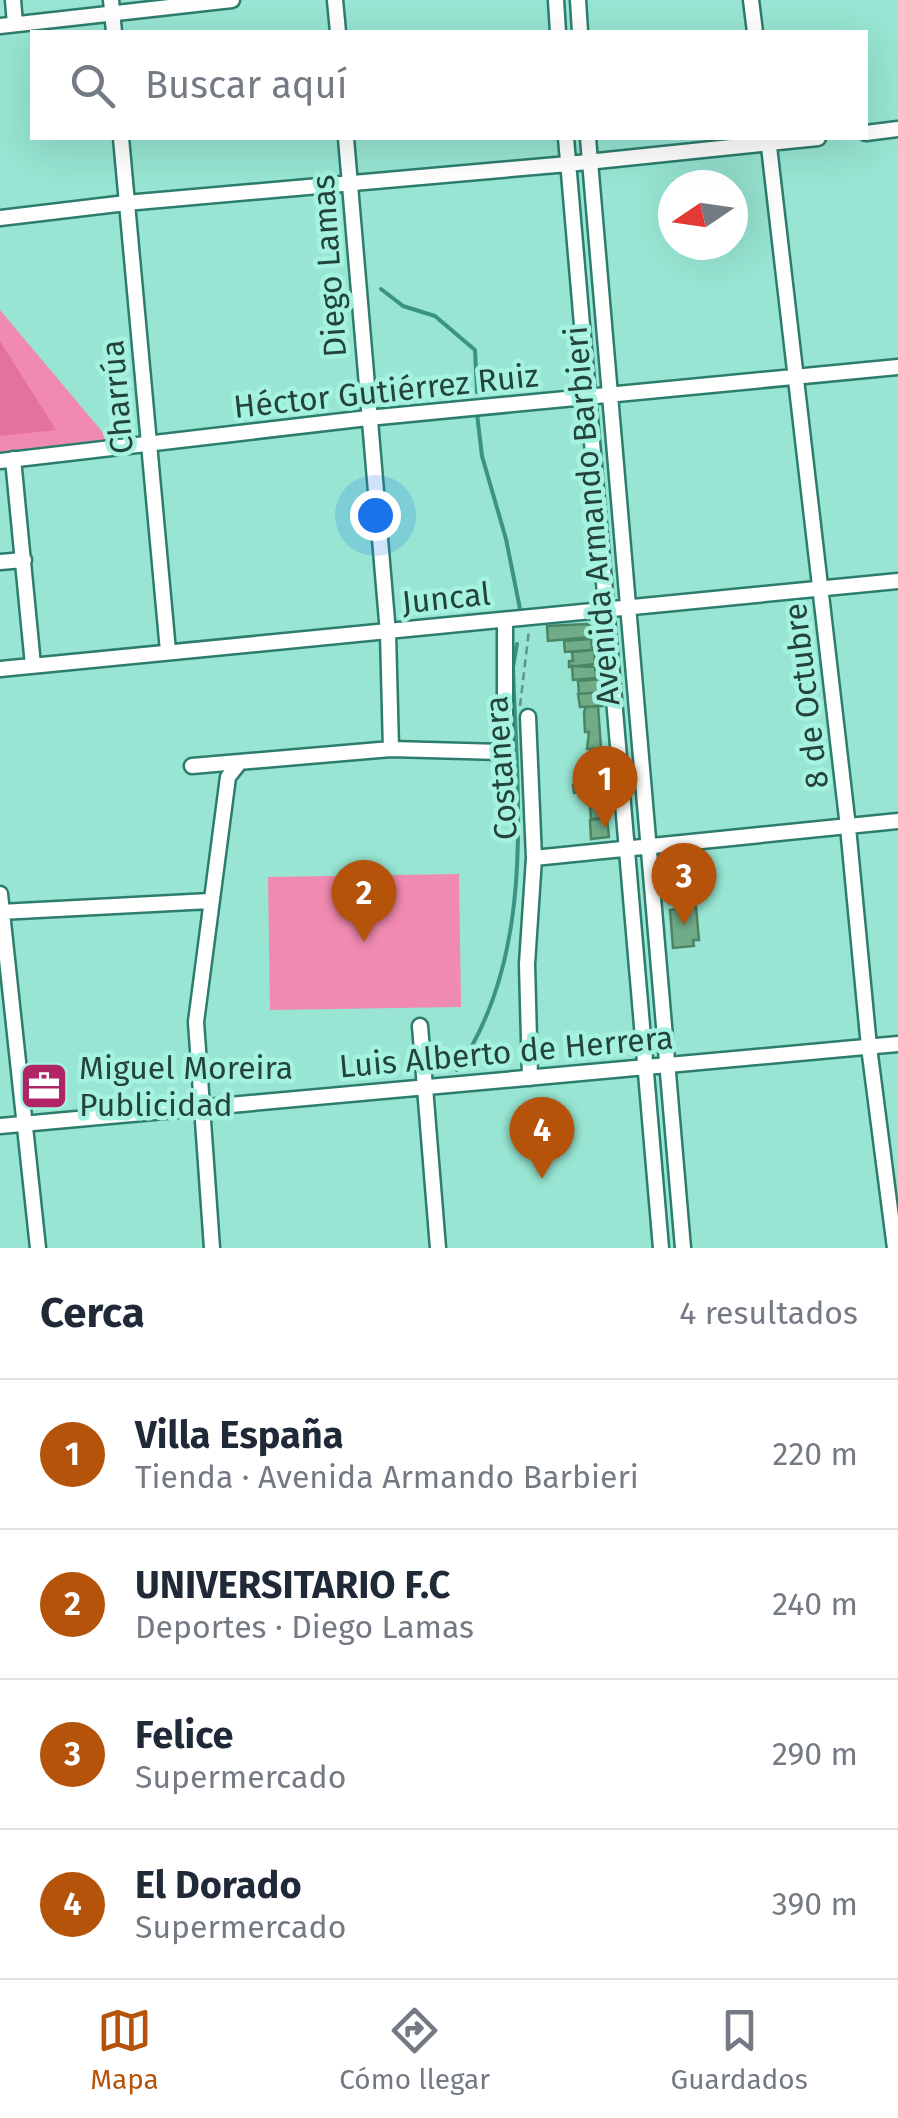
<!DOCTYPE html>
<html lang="es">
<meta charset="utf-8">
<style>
:root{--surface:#fff;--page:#f2f2f3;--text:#1f2937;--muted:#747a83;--line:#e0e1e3;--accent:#b45309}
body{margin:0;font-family:"Fira Sans",sans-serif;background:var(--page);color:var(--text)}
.compass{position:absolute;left:658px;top:170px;width:90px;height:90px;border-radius:50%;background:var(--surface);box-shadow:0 10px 40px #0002;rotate:257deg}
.you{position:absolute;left:375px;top:515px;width:35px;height:35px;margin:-25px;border:8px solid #fff;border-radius:50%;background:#1a73e8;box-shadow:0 0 0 15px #1a73e833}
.badge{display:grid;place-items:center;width:65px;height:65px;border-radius:50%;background:var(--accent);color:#fff;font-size:32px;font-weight:700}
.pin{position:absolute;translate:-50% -82px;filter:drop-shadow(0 2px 5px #0008)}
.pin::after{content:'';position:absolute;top:52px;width:35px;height:30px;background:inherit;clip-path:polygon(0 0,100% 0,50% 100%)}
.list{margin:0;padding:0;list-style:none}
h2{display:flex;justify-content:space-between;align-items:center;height:130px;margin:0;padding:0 40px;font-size:42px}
h2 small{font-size:32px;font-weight:400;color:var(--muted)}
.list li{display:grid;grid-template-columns:65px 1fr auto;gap:30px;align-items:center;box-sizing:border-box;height:150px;padding:0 40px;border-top:2px solid var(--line)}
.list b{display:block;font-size:38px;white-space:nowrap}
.list p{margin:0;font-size:32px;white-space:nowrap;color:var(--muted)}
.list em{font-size:32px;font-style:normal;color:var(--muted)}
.icon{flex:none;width:55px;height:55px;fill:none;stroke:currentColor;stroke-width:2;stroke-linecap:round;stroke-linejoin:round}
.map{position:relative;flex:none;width:898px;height:1248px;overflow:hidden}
.search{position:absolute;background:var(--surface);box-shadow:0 10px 40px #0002;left:30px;right:30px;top:30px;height:110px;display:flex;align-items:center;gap:25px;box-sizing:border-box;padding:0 35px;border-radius:0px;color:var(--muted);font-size:38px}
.sheet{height:730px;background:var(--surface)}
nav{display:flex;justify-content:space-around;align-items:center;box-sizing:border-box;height:140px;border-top:2px solid var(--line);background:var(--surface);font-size:28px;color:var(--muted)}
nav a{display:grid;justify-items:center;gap:5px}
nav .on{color:var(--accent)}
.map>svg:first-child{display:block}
</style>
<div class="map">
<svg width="898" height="1248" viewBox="0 0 898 1248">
<rect width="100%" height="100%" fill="#97e5d2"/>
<path fill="#f18ab0" d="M 0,310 L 110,441 L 0,454 Z
M 459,874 L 461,1007 L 270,1010 L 268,877 Z"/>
<path fill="#e4729e" d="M 0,341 L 56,430 L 0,436 Z"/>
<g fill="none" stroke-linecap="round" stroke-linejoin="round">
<path stroke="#3b9482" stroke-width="4" d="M 381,289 L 403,306 L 435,316 L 475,350 L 477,392
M 477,414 L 482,456 L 506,539 L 520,609
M 457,1070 C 537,954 517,801 513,667 L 517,644"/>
</g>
<path fill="#71ac89" stroke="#4b8564" stroke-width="2.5" d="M 587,624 L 590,626 L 591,637 L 548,641 L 547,626 Z
M 591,639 L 592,650 L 565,652 L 564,641 Z
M 594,650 L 595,664 L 569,667 L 569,661 L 573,661 L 572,652 Z
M 572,666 L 595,667 L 596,678 L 573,680 Z
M 601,679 L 602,692 L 579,694 L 578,681 Z
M 602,692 L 603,706 L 580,707 L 578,694 Z
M 598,706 L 601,748 L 587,749 L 589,732 L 585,732 L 584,712 L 586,707 Z
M 604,776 L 605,790 L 574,793 L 573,785 L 584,784 L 584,778 Z
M 605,790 L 607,818 L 591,819 L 589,791 Z
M 607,818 L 609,837 L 591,839 L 590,820 Z
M 696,907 L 699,940 L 693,940 L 694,946 L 673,948 L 670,910 Z"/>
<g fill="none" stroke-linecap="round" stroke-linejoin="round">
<g stroke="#2d7d6d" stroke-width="19">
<path id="minor" d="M 13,0 L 15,24
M 111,0 L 114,32
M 335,0 L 338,32
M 556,0 L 558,32
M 578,0 L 580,32
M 751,0 L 755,32
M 0,26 L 232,0
M 866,133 L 898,129
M 121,138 L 168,651
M 346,138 L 388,633 L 391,749
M 566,138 L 661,1248
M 588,138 L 683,1248
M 768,138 L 848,827 L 869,1047 L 895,1248
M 0,218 L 126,203 L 568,164 L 818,138
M 13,459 L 33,665
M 0,461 L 368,418 L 898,367
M 0,562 L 24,560
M 0,669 L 898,581
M 528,717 L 534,858 L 527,964 L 530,1078
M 192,766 L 391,749 L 501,752 L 505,745 L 505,620
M 534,858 L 898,821
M 0,894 L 38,1248
M 0,912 L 210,901
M 420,1026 L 438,1248
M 0,1126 L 898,1044
M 212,1248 L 196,1022 L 228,777 L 240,762"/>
</g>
<path stroke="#5e9588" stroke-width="2.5" stroke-dasharray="8 5" stroke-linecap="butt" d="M 520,706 L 529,630"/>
<use href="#minor" stroke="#fff" stroke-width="14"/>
</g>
<defs>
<g id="office-square" transform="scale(2.5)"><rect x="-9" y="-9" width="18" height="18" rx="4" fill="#af2566" stroke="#a4f2df"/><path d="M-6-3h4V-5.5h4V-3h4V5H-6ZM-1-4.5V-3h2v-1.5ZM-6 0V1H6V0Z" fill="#fff"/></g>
</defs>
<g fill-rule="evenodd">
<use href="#office-square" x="44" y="1086"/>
</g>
<g text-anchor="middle" stroke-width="9" stroke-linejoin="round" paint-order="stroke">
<g font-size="32" fill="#23433c" stroke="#a4f2df">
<text transform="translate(329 266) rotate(-94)" y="11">Diego Lamas</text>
<text transform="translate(386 391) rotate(-6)" y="11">Héctor Gutiérrez Ruiz</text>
<text transform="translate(117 397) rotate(-95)" y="11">Charrúa</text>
<text transform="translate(592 516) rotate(-95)" y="11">Avenida Armando Barbieri</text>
<text transform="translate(446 598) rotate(-6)" y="11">Juncal</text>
<text transform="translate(806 696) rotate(-97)" y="11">8 de Octubre</text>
<text transform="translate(501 768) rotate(-94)" y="11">Costanera</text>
<text transform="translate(506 1052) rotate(-5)" y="11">Luis Alberto de Herrera</text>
</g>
<g font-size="32" fill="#23433c" stroke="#a4f2df" text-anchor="start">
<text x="79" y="1079">Miguel Moreira<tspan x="79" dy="37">Publicidad</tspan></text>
</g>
</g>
</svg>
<svg class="compass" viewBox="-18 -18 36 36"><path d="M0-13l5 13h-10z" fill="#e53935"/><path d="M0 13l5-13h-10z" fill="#747a83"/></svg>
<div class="you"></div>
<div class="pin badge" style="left:605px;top:828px">1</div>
<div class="pin badge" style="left:364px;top:942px">2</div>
<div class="pin badge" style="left:684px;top:925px">3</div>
<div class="pin badge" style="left:542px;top:1179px">4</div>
<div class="search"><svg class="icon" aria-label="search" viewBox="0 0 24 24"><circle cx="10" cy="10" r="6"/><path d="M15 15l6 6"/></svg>Buscar aquí</div>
</div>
<section class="sheet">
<h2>Cerca<small>4 resultados</small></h2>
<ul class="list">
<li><span class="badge">1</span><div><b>Villa España</b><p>Tienda · Avenida Armando Barbieri</p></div><em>220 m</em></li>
<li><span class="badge">2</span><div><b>UNIVERSITARIO F.C</b><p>Deportes · Diego Lamas</p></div><em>240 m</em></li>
<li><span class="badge">3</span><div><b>Felice</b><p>Supermercado</p></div><em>290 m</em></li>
<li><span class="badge">4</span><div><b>El Dorado</b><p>Supermercado</p></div><em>390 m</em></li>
</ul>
</section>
<nav>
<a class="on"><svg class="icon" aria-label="map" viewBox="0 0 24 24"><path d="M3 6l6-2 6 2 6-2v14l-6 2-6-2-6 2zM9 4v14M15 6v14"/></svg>Mapa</a>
<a><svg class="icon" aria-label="directions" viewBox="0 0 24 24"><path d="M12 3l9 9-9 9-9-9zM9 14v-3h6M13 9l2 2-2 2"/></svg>Cómo llegar</a>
<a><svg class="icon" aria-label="saved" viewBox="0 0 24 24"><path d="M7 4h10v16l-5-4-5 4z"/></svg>Guardados</a>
</nav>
